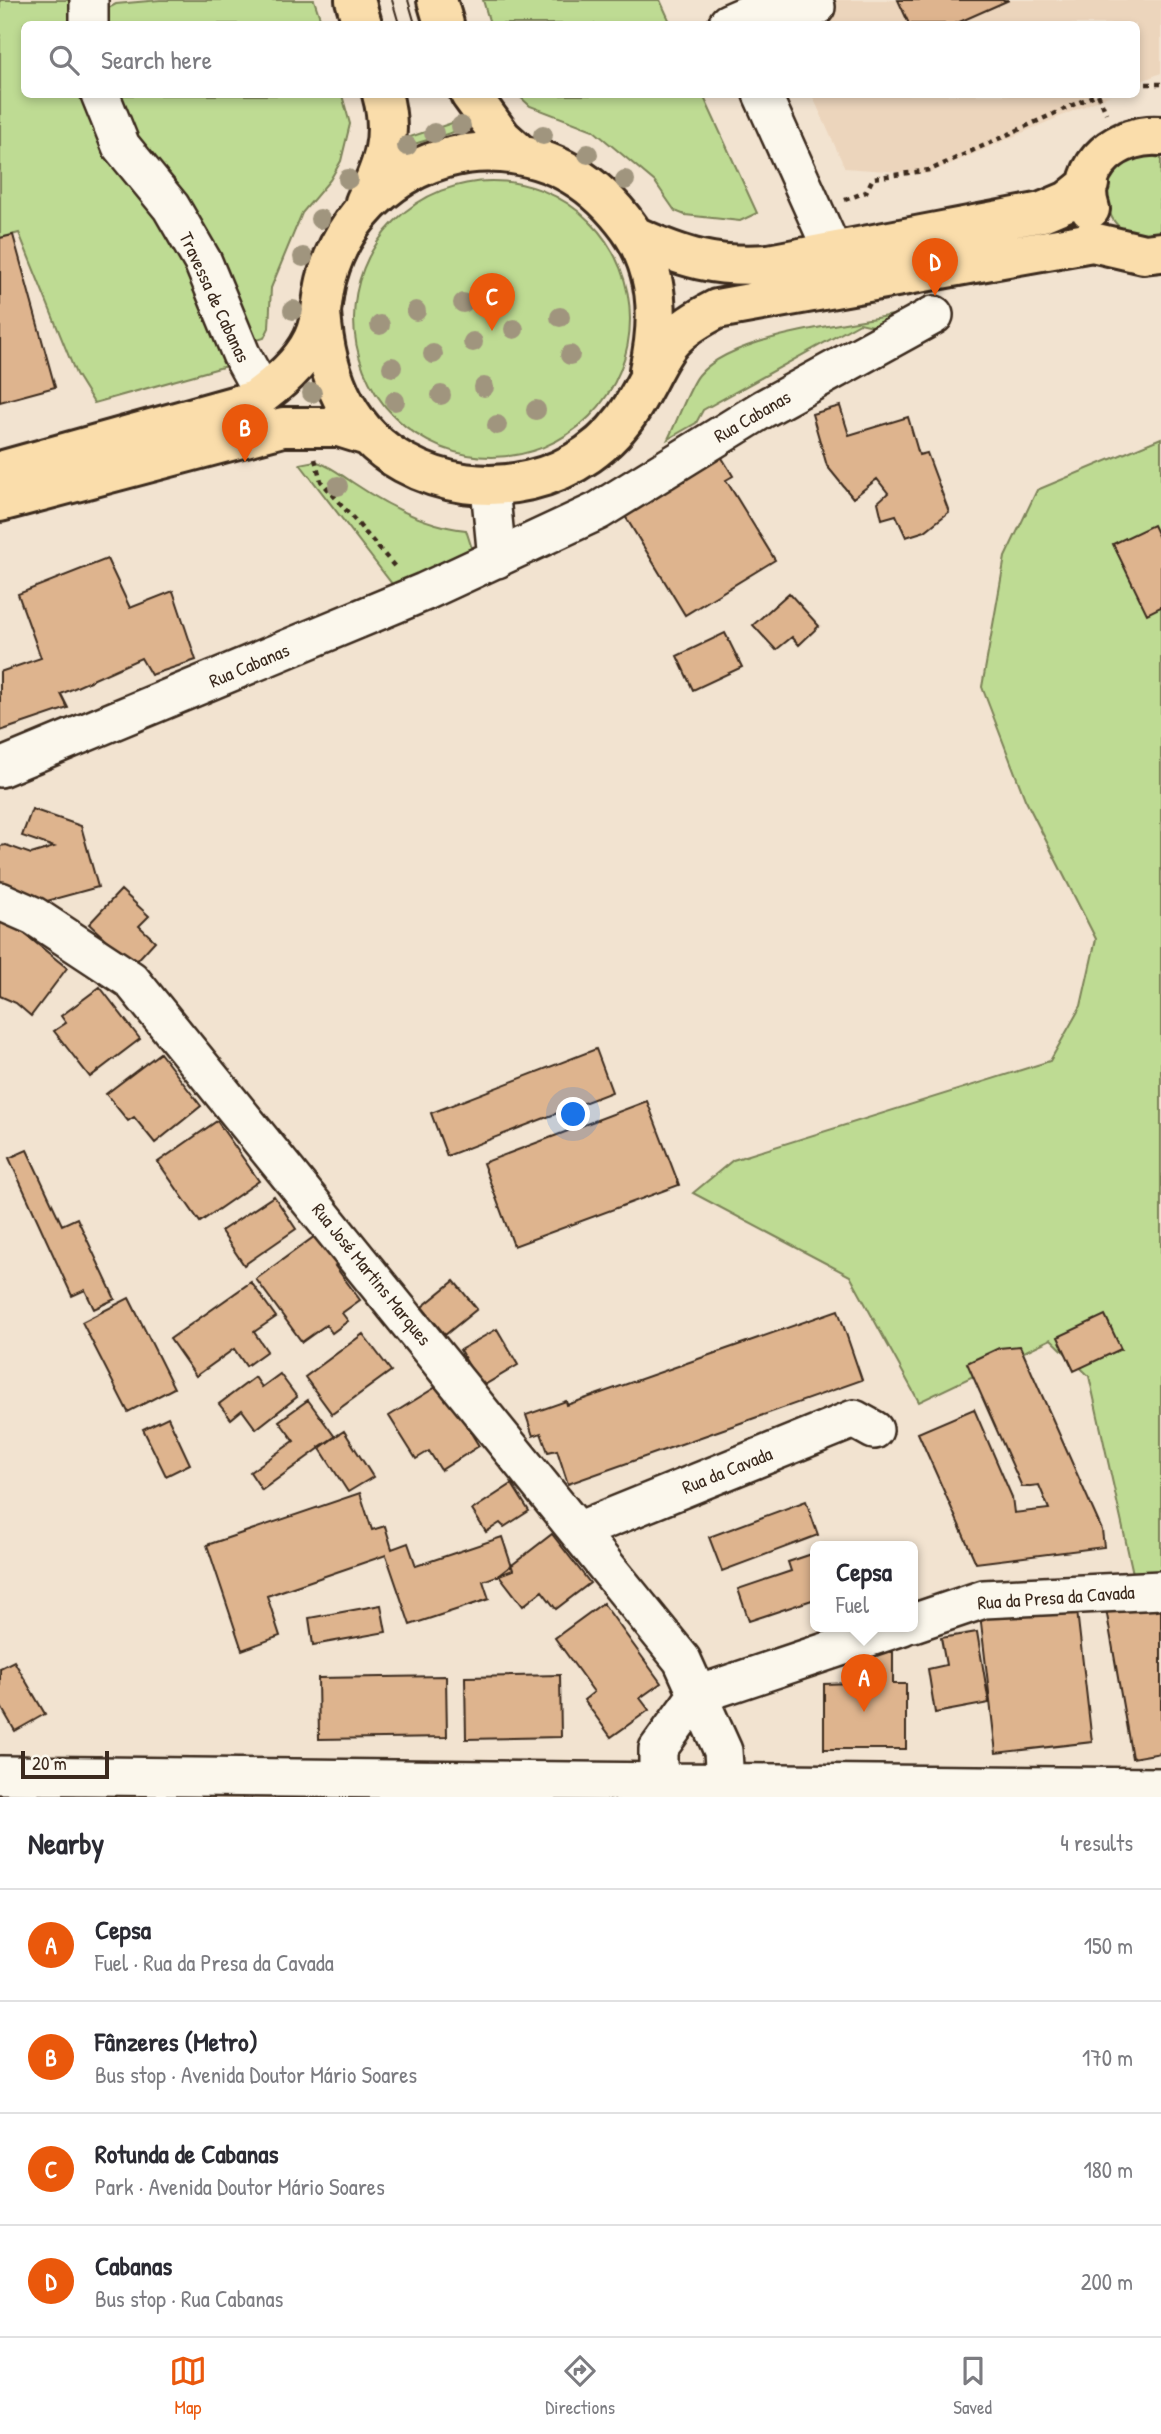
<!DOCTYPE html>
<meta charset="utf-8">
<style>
:root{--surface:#fff;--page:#f7f7f7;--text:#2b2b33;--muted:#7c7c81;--line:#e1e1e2;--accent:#ea580c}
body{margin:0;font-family:"Patrick Hand",sans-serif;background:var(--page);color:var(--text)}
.scale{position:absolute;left:21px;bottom:18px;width:88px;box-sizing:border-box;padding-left:7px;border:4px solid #3b2a1e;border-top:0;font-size:19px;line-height:24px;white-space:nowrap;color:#3b2a1e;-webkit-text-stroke:5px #fbf7ec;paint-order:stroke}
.you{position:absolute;left:574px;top:1115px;width:24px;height:24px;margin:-18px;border:5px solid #fff;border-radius:50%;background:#1a73e8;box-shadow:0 0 0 10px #1a73e833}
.badge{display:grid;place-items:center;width:46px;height:46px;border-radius:50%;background:var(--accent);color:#fff;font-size:23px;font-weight:700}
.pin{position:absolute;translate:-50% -58px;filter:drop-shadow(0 2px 4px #0008)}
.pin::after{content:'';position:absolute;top:37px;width:24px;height:21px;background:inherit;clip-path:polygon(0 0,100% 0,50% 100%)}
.popup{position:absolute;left:810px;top:1541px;width:108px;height:91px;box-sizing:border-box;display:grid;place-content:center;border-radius:10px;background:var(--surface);filter:drop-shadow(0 2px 5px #0005);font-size:23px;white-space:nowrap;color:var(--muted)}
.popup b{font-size:26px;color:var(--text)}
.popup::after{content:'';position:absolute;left:50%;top:100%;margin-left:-14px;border:14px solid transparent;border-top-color:var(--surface)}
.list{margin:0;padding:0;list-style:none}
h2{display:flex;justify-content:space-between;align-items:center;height:91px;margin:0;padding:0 28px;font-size:30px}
h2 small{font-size:23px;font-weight:400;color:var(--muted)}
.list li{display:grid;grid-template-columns:46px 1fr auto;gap:21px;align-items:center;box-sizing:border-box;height:112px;padding:0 28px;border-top:2px solid var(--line)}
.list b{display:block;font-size:26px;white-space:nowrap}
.list p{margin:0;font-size:23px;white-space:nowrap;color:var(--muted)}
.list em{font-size:23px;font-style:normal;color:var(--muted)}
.icon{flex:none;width:38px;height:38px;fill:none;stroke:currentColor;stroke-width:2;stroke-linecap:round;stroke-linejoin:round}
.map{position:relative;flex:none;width:1161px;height:1797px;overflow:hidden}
.search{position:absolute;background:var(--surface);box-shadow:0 4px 10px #0003;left:21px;right:21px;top:21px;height:77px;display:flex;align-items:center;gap:18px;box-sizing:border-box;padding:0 24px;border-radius:10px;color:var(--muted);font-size:26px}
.sheet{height:539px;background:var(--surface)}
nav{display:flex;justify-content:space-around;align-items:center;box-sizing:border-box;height:98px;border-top:2px solid var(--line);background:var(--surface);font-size:19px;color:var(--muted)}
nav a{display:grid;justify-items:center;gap:4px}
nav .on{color:var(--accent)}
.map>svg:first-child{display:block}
</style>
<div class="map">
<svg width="1161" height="1797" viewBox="0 0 1161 1797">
<rect width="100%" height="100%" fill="#f2e3d0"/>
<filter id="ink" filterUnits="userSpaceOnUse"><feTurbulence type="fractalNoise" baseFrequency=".0143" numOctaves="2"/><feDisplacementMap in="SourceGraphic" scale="14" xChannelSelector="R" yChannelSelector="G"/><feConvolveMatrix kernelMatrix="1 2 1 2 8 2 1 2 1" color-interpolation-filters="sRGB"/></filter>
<g filter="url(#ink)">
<path fill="#ecd5bc" d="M 768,0 L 1161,0 L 1161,73 L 1137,83 L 1136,24 L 780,24 Z
M 812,95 L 1110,95 L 927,174 L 845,168 Z"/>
<path fill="#bedb93" stroke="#7c8258" stroke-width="2" d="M 0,0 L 71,0 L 72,24 L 24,24 L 24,94 L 93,95 L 182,244 L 230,365 L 94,403 L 76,374 L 19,233 L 0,238 Z
M 160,0 L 314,0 L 322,24 L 97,24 L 97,14 L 116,4 Z
M 483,0 L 660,0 L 671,24 L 490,24 Z
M 114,95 L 342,95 L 350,124 L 341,161 L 330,180 L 302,213 L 271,288 L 269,328 L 264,338 L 247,343 Z
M 518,95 L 703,95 L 757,213 L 740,221 L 685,215 L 675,211 L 655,182 L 593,130 L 530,106 Z
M 461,120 L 467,128 L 401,148 L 404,139 Z
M 1143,155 L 1161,158 L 1160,235 C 1151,235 1139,236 1131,234 C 1104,224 1099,187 1118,167 C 1125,161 1134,158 1143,155 Z
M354 319a138 138 0 1 1 276 0a138 138 0 1 1-276 0Z
M 893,315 L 873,326 L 860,323 L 703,410 L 696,423 L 668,439 C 677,422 689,387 699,375 C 731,336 843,324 893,315 Z
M 1161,438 L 1161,1585 L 1136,1587 L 1089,1376 L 1051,1339 L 919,1402 L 850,1276 L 693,1193 L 733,1160 L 1050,1061 L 1081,1006 L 1096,939 L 1025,799 L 982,687 L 1005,557 L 1037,490 Z
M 315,461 C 332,467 337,472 352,482 C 386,505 425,526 466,530 L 474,555 L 399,593 L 300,464 Z"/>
<path fill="#deb48e" stroke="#3b2a1e" stroke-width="2" d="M 898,0 L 1009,0 L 955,24 L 909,24 Z
M 13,235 L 55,387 L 0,402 L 0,238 Z
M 840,406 L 849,435 L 908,417 L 919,455 L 927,453 L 949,512 L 925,531 L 906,537 L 896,515 L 882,519 L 878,502 L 888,493 L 877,479 L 853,498 L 827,466 L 812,414 Z
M 716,448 L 733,476 L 726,480 L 775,560 L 685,615 L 619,506 Z
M 1153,525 L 1161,542 L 1161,607 L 1147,614 L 1113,544 Z
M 107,559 L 130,608 L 173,591 L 196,660 L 151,675 L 141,658 L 61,694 L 68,708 L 0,731 L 0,672 L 41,658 L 18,594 Z
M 789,593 L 819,626 L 799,645 L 792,637 L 776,650 L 753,625 Z
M 725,633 L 742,667 L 693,690 L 677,656 Z
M 32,809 L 81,826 L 98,887 L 47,901 L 0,884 L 0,846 L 6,845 L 31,854 L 54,847 L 22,836 Z
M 121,890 L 149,916 L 139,926 L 155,941 L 133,965 L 89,924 Z
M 0,914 L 67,968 L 31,1016 L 16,1003 L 0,996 Z
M 100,987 L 140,1039 L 90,1077 L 54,1031 L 66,1023 L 61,1016 Z
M 596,1049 L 612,1092 L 447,1156 L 431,1113 Z
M 160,1053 L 201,1106 L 155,1143 L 134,1117 L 128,1121 L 106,1094 Z
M 647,1101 L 679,1185 L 514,1246 L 483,1163 Z
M 217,1121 L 259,1181 L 200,1222 L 158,1162 Z
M 27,1150 L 62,1225 L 77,1218 L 115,1299 L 94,1309 L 85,1290 L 72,1296 L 9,1158 Z
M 274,1196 L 296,1229 L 244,1265 L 221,1231 Z
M 322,1231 L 343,1260 L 335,1266 L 360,1300 L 342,1313 L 348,1321 L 332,1333 L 326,1325 L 302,1342 L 256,1279 Z
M 454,1281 L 477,1309 L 445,1335 L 422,1307 Z
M 251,1282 L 276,1317 L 254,1332 L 267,1351 L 246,1366 L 234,1349 L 196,1376 L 170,1339 Z
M 129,1298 L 174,1388 L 128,1412 L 82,1322 Z
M 838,1310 L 862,1380 L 568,1484 L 557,1450 L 548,1452 L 541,1433 L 533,1436 L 526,1415 L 566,1401 L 567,1405 Z
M 1105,1315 L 1121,1349 L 1074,1371 L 1058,1337 Z
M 497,1329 L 518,1365 L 481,1387 L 460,1350 Z
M 363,1334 L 391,1371 L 332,1414 L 305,1377 Z
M 1020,1346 L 1102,1530 L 1104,1547 L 976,1563 L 918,1433 L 974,1409 L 1012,1497 L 1014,1513 L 1049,1509 L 1039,1485 L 1022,1487 L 967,1363 L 999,1348 Z
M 280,1374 L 297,1397 L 256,1429 L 242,1410 L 231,1419 L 219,1404 L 255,1377 L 262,1387 Z
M 441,1384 L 479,1446 L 441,1470 L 429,1451 L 416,1459 L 389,1416 Z
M 308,1400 L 335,1437 L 262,1490 L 250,1472 L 294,1441 L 279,1421 Z
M 168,1417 L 190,1464 L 166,1476 L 143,1429 Z
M 344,1431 L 373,1477 L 348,1492 L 319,1447 Z
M 512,1484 L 529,1511 L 504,1527 L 500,1523 L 486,1532 L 472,1510 Z
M 360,1493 L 372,1530 L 385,1526 L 392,1549 L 408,1543 L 416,1566 L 502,1537 L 513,1570 L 483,1581 L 489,1599 L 410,1625 L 386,1555 L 267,1596 L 280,1636 L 242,1650 L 207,1545 Z
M 806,1501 L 818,1535 L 722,1571 L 709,1537 Z
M 552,1534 L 590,1583 L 556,1609 L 542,1591 L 523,1606 L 499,1575 Z
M 815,1553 L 815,1599 L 749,1621 L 738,1589 L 791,1571 L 788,1562 Z
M 1154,1600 L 1156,1611 L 1161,1610 L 1161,1753 L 1132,1758 L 1106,1609 Z
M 1076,1602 L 1092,1742 L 996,1753 L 980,1614 Z
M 603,1603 L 661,1683 L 640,1698 L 649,1710 L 611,1737 L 584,1700 L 594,1692 L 555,1638 Z
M 381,1605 L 386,1632 L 313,1645 L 309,1618 Z
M 977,1632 L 989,1703 L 935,1713 L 928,1669 L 946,1665 L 941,1638 Z
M 852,1652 L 893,1652 L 893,1684 L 906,1684 L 906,1749 L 824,1749 L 824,1684 L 852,1683 Z
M 14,1661 L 45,1714 L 15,1731 L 0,1705 L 0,1668 Z
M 560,1675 L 561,1737 L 466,1739 L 465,1677 Z
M 446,1676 L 447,1737 L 319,1739 L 318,1678 Z
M 0,1793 L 44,1794 L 43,1797 L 0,1797 Z"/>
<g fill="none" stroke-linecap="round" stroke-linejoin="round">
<g stroke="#3b2a1e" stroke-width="42">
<path id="minor" d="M 728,23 L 781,0
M 89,24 L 89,0
M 776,24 L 816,7
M 100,94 L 121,146 L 171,207 L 203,262 L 241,354 L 263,394
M 762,94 L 833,252
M 490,487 L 497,559
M 0,768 L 424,592 L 598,511 L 763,409 L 934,315
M 0,901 L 34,916 L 131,980 L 682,1660 L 723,1751 L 725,1783
M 580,1530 L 854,1419 L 874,1430
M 913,1623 L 984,1599 L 1161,1590
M 0,1775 L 1161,1787
M 658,1782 L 658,1749 L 697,1695 L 903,1626"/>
</g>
<g stroke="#3b2a1e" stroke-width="44">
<path id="major" d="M 355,0 L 362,24
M 437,0 L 444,24
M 470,94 L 502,138 L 521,155
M 365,202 C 383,165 394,136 382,94
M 1090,209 C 1075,164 1121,132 1161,136
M 635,236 C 683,258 716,268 769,264 L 1042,212 L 1068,201 L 1089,184
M 321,312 C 325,373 347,432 404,463 C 482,506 585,485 633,406 C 664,355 658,339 717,309 L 1092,242 L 1144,254 L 1161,252
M 0,471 L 255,400 C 278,383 301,364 313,339 C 323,319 321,297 327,277 C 348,200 422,146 502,153 C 556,157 598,185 629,228 C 660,270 660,322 649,370
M 0,502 L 283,427 L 339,427 L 368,436"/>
</g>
<path stroke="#3b2a1e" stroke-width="4.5" stroke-dasharray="5 5" stroke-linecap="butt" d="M 1136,84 L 1161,84
M 1098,94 L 1106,113
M 845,200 L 866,192 L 873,178 L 930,170 L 1097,94
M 315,459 L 321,481 L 396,568"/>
<use href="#minor" stroke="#fbf7ec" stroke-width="37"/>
<use href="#major" stroke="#faddab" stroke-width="38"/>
<path stroke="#3b2a1e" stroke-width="2" d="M 392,0 L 399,24
M 408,0 L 415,24
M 420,94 L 420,95"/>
</g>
<g fill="#a0957e">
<circle cx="461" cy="126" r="10"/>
<circle cx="434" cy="133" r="10"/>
<circle cx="543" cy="135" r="10"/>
<circle cx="407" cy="146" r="10"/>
<circle cx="588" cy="154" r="10"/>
<circle cx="348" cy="179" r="10"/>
<circle cx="625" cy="180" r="10"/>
<circle cx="320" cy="219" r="10"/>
<circle cx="303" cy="257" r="10"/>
<circle cx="502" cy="291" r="10"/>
<circle cx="463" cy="303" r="10"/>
<circle cx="293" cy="310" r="10"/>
<circle cx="416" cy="311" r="10"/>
<circle cx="560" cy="317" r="10"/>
<circle cx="380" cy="325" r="10"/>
<circle cx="514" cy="329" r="10"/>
<circle cx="473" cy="342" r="10"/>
<circle cx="433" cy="354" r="10"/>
<circle cx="570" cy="355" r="10"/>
<circle cx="392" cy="367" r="10"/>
<circle cx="484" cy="387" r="10"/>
<circle cx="312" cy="393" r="10"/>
<circle cx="441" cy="395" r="10"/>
<circle cx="395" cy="401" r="10"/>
<circle cx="536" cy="410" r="10"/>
<circle cx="497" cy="425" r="10"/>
<circle cx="338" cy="486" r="10"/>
</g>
</g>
<g text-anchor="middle" stroke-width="7" stroke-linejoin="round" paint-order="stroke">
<g font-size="19" fill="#3b2a1e" stroke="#fbf7ec">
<text transform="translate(215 297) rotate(65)" y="7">Travessa de Cabanas</text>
<text transform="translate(752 416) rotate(-30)" y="7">Rua Cabanas</text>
<text transform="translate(249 665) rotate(-23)" y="7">Rua Cabanas</text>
<text transform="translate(372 1274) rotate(51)" y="7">Rua José Martins Marques</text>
<text transform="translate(727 1470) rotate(-22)" y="7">Rua da Cavada</text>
<text transform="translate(1056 1597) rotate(-4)" y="7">Rua da Presa da Cavada</text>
</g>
</g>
</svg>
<div class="scale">20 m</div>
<div class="you"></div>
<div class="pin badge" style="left:864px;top:1712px">A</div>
<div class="popup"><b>Cepsa</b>Fuel</div>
<div class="pin badge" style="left:245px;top:462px">B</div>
<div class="pin badge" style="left:492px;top:331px">C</div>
<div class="pin badge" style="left:935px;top:296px">D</div>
<div class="search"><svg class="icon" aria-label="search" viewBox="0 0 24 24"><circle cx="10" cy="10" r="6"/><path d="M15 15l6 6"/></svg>Search here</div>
</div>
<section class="sheet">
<h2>Nearby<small>4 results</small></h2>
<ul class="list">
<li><span class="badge">A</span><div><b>Cepsa</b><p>Fuel · Rua da Presa da Cavada</p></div><em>150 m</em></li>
<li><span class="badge">B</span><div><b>Fânzeres (Metro)</b><p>Bus stop · Avenida Doutor Mário Soares</p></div><em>170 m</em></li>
<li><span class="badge">C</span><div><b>Rotunda de Cabanas</b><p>Park · Avenida Doutor Mário Soares</p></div><em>180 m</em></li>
<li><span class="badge">D</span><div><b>Cabanas</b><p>Bus stop · Rua Cabanas</p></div><em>200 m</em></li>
</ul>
</section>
<nav>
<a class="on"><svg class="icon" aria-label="map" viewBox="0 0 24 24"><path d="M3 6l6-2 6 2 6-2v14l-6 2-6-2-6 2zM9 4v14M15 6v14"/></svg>Map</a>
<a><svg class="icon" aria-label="directions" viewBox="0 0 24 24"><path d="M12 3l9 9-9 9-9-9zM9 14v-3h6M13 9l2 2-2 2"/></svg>Directions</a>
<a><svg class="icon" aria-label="saved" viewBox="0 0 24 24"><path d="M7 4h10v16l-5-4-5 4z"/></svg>Saved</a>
</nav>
